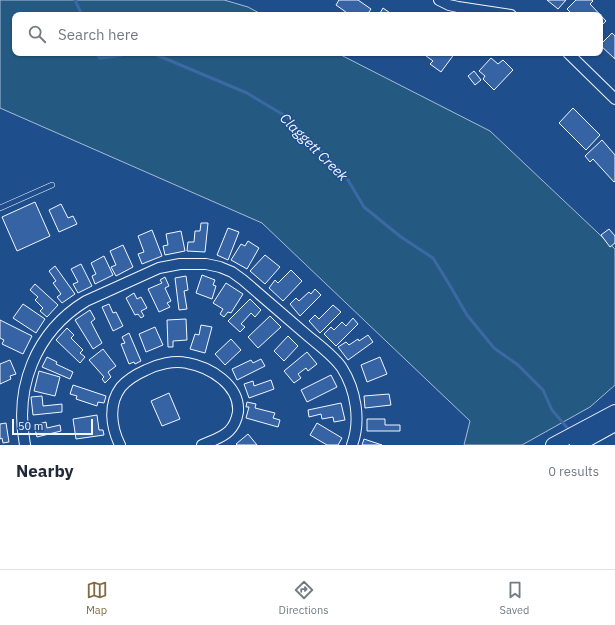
<!DOCTYPE html>
<style>
:root{--surface:#fff;--page:#f2f2f3;--text:#1f2937;--muted:#747a83;--line:#e0e1e3;--accent:#846941}
body{margin:0;font-family:"IBM Plex Sans",sans-serif;background:var(--page);color:var(--text)}
.scale{position:absolute;left:12px;bottom:10px;width:81px;box-sizing:border-box;padding-left:4px;border:2px solid #f2f6ff;border-top:0;font-size:11px;line-height:14px;white-space:nowrap;color:#f2f6ff;-webkit-text-stroke:3px #1f4e8c;paint-order:stroke}
.list{margin:0;padding:0;list-style:none}
h2{display:flex;justify-content:space-between;align-items:center;height:52px;margin:0;padding:0 16px;font-size:17px}
h2 small{font-size:13px;font-weight:400;color:var(--muted)}
.icon{flex:none;width:22px;height:22px;fill:none;stroke:currentColor;stroke-width:2;stroke-linecap:round;stroke-linejoin:round}
.map{position:relative;flex:none;width:615px;height:445px;overflow:hidden}
.search{position:absolute;background:var(--surface);box-shadow:0 1px 3px #0004;left:12px;right:12px;top:12px;height:44px;display:flex;align-items:center;gap:10px;box-sizing:border-box;padding:0 14px;border-radius:8px;color:var(--muted);font-size:15px}
.sheet{height:124px;background:var(--surface)}
nav{display:flex;justify-content:space-around;align-items:center;box-sizing:border-box;height:56px;border-top:1px solid var(--line);background:var(--surface);font-size:11px;color:var(--muted)}
nav a{display:grid;justify-items:center;gap:2px}
nav .on{color:var(--accent)}
.map>svg:first-child{display:block}
</style>
<div class="map">
<svg width="615" height="445" viewBox="0 0 615 445">
<rect width="100%" height="100%" fill="#1f4e8c"/>
<path fill="#245a82" stroke="#a8bbd7" d="M 0,0 L 224,0 L 248,7 L 263,15 L 15,15 L 15,53 L 337,53 L 490,131 L 615,249 L 615,385 L 590,407 L 522,445 L 464,445 L 470,421 L 262,223 L 0,108 Z"/>
<g fill="none" stroke-linecap="round" stroke-linejoin="round">
<path stroke="#3b69a3" stroke-width="3" d="M 75,0 L 80,11 L 81,15
M 96,53 L 100,58 L 117,56 L 130,53
M 152,53 L 247,93 L 287,117 L 345,175 L 364,207 L 401,237 L 433,258 L 449,284 L 467,315 L 494,348 L 518,365 L 543,390 L 552,410 L 570,431"/>
</g>
<path fill="#3563a3" stroke="#f2f6ff" d="M 339,0 L 358,0 L 371,9 L 367,15 L 350,15 L 336,5 Z
M 547,0 L 566,0 L 558,9 Z
M 576,0 L 592,0 L 593,1 L 590,4 L 606,21 L 600,27 L 600,15 L 581,15 L 579,13 L 578,15 L 573,15 L 567,9 Z
M 383,8 L 393,15 L 379,15 Z
M 612,33 L 615,36 L 615,59 L 600,45 Z
M 422,53 L 455,53 L 441,72 L 430,64 L 433,61 Z
M 491,58 L 498,64 L 503,60 L 513,70 L 494,90 L 483,79 L 485,76 L 479,71 Z
M 474,71 L 481,80 L 475,85 L 468,76 Z
M 573,108 L 600,135 L 586,150 L 559,123 Z
M 602,140 L 615,155 L 615,181 L 614,182 L 593,159 L 590,162 L 585,156 Z
M 35,202 L 50,236 L 17,251 L 2,217 Z
M 61,204 L 68,218 L 73,216 L 77,224 L 59,232 L 49,210 Z
M 201,223 L 208,223 L 205,252 L 187,251 L 188,242 L 194,242 L 195,231 L 200,231 Z
M 228,228 L 239,232 L 228,260 L 217,255 Z
M 609,229 L 615,236 L 615,243 L 610,247 L 601,235 Z
M 152,230 L 162,256 L 142,264 L 138,254 L 144,252 L 138,236 Z
M 181,231 L 185,251 L 165,255 L 163,246 L 168,245 L 166,234 Z
M 248,241 L 259,248 L 247,269 L 231,260 L 241,244 L 245,246 Z
M 123,245 L 133,267 L 116,276 L 111,267 L 116,265 L 110,251 Z
M 265,255 L 280,267 L 265,284 L 250,271 Z
M 104,256 L 113,275 L 95,284 L 92,276 L 96,274 L 91,263 Z
M 81,264 L 92,286 L 78,293 L 73,284 L 78,282 L 71,269 Z
M 55,266 L 75,294 L 62,303 L 57,297 L 61,294 L 53,283 L 56,281 L 49,271 Z
M 291,270 L 302,281 L 283,301 L 269,288 L 275,280 L 278,283 Z
M 202,275 L 215,280 L 213,285 L 216,286 L 212,299 L 196,293 Z
M 186,276 L 188,290 L 184,291 L 187,309 L 179,310 L 175,278 Z
M 165,277 L 169,286 L 165,288 L 171,301 L 167,303 L 170,307 L 159,312 L 148,289 L 162,283 L 160,280 Z
M 226,283 L 243,294 L 231,313 L 228,312 L 224,317 L 220,314 L 223,309 L 213,303 Z
M 35,284 L 58,305 L 47,317 L 40,311 L 43,308 L 35,300 L 38,297 L 30,290 Z
M 315,289 L 321,295 L 300,316 L 290,304 L 296,298 L 299,301 L 309,292 L 311,294 Z
M 134,293 L 137,299 L 141,297 L 147,308 L 141,311 L 144,316 L 141,318 L 138,314 L 135,315 L 126,298 Z
M 250,299 L 261,310 L 255,317 L 251,313 L 241,324 L 245,327 L 240,332 L 228,321 Z
M 23,304 L 45,319 L 36,333 L 13,318 Z
M 109,304 L 113,313 L 116,312 L 123,326 L 113,331 L 102,307 Z
M 333,305 L 341,312 L 320,333 L 309,321 L 315,315 L 319,319 Z
M 90,310 L 95,319 L 91,322 L 102,343 L 93,349 L 75,320 Z
M 270,316 L 281,327 L 258,348 L 248,337 Z
M 353,318 L 358,324 L 336,346 L 324,334 L 331,327 L 334,330 L 342,322 L 346,326 Z
M 186,319 L 187,340 L 173,341 L 173,347 L 168,347 L 167,320 Z
M 0,320 L 32,336 L 23,354 L 2,344 L 4,340 L 0,338 Z
M 201,325 L 212,327 L 205,353 L 190,349 L 195,334 L 199,335 Z
M 155,327 L 163,345 L 146,352 L 139,334 Z
M 67,328 L 74,335 L 71,338 L 83,350 L 80,353 L 85,357 L 80,363 L 56,340 Z
M 129,333 L 141,361 L 135,364 L 134,362 L 129,364 L 121,344 L 125,343 L 122,337 Z
M 368,335 L 373,342 L 348,360 L 338,347 L 346,342 L 349,345 L 358,339 L 359,341 Z
M 288,336 L 298,346 L 284,361 L 274,351 Z
M 231,339 L 241,350 L 225,365 L 215,354 Z
M 103,349 L 116,366 L 108,372 L 111,377 L 105,383 L 102,379 L 104,377 L 89,360 Z
M 307,352 L 317,364 L 308,371 L 306,368 L 298,374 L 301,378 L 294,383 L 284,371 Z
M 47,357 L 57,362 L 56,364 L 73,372 L 70,379 L 42,367 Z
M 380,357 L 387,374 L 367,382 L 361,365 Z
M 261,359 L 265,366 L 237,380 L 232,369 L 251,360 L 253,363 Z
M 10,360 L 16,374 L 10,376 L 11,379 L 0,384 L 0,364 Z
M 39,371 L 60,377 L 55,396 L 34,391 Z
M 331,375 L 337,387 L 307,402 L 301,390 Z
M 271,380 L 274,389 L 249,398 L 244,384 L 253,381 L 254,386 Z
M 73,385 L 106,396 L 104,403 L 98,402 L 97,406 L 76,399 L 77,396 L 70,394 Z
M 169,393 L 180,419 L 162,426 L 151,401 Z
M 389,394 L 391,405 L 365,408 L 364,396 Z
M 42,396 L 43,406 L 62,404 L 62,412 L 33,415 L 31,397 Z
M 247,402 L 256,404 L 255,408 L 275,413 L 273,418 L 280,420 L 278,427 L 246,418 L 249,407 L 246,407 Z
M 341,403 L 345,420 L 334,422 L 333,417 L 322,419 L 321,414 L 309,417 L 308,410 Z
M 97,415 L 99,430 L 103,430 L 104,435 L 76,439 L 73,419 Z
M 367,419 L 385,419 L 385,425 L 400,425 L 400,431 L 367,431 Z
M 46,422 L 47,428 L 60,425 L 61,431 L 37,437 L 34,425 Z
M 6,423 L 9,442 L 3,443 L 2,438 L 0,439 L 0,424 Z
M 317,423 L 342,438 L 338,445 L 327,445 L 310,435 Z
M 248,434 L 257,445 L 237,445 L 236,444 Z
M 364,439 L 382,445 L 362,445 Z"/>
<g fill="none" stroke-linecap="round" stroke-linejoin="round">
<g stroke="#f2f6ff" stroke-width="6">
<path id="service" d="M 0,208 L 52,185"/>
</g>
<g stroke="#f2f6ff" stroke-width="12">
<path id="minor" d="M 439,0 L 449,5 L 458,7 L 511,15
M 568,53 L 615,99
M 25,445 C 14,388 35,332 86,301 L 159,268 L 180,264 L 206,264 L 220,267 L 232,272 L 243,280 C 265,299 287,318 308,336 C 320,346 334,356 342,368 C 356,390 361,421 352,445
M 120,445 C 111,427 108,404 121,387 C 128,379 137,374 146,370 C 158,364 174,360 187,363 C 210,367 240,385 238,412 C 237,418 234,426 229,431 C 222,438 211,441 202,445"/>
</g>
<g stroke="#f2f6ff" stroke-width="16">
<path id="secondary" d="M 553,445 L 615,412
M 577,445 L 615,424"/>
</g>
<use href="#service" stroke="#1f4e8c" stroke-width="5"/>
<use href="#minor" stroke="#1f4e8c" stroke-width="10"/>
<use href="#secondary" stroke="#1f4e8c" stroke-width="14"/>
</g>
<g text-anchor="middle" stroke-width="3" stroke-linejoin="round" paint-order="stroke">
<g font-size="14" font-style="italic" fill="#f2f6ff" stroke="#1f4e8c">
<text transform="translate(314 147) rotate(45)" y="5">Claggett Creek</text>
</g>
</g>
</svg>
<div class="scale">50 m</div>
<div class="search"><svg class="icon" aria-label="search" viewBox="0 0 24 24"><circle cx="10" cy="10" r="6"/><path d="M15 15l6 6"/></svg>Search here</div>
</div>
<section class="sheet">
<h2>Nearby<small>0 results</small></h2>
<ul class="list">
</ul>
</section>
<nav>
<a class="on"><svg class="icon" aria-label="map" viewBox="0 0 24 24"><path d="M3 6l6-2 6 2 6-2v14l-6 2-6-2-6 2zM9 4v14M15 6v14"/></svg>Map</a>
<a><svg class="icon" aria-label="directions" viewBox="0 0 24 24"><path d="M12 3l9 9-9 9-9-9zM9 14v-3h6M13 9l2 2-2 2"/></svg>Directions</a>
<a><svg class="icon" aria-label="saved" viewBox="0 0 24 24"><path d="M7 4h10v16l-5-4-5 4z"/></svg>Saved</a>
</nav>
